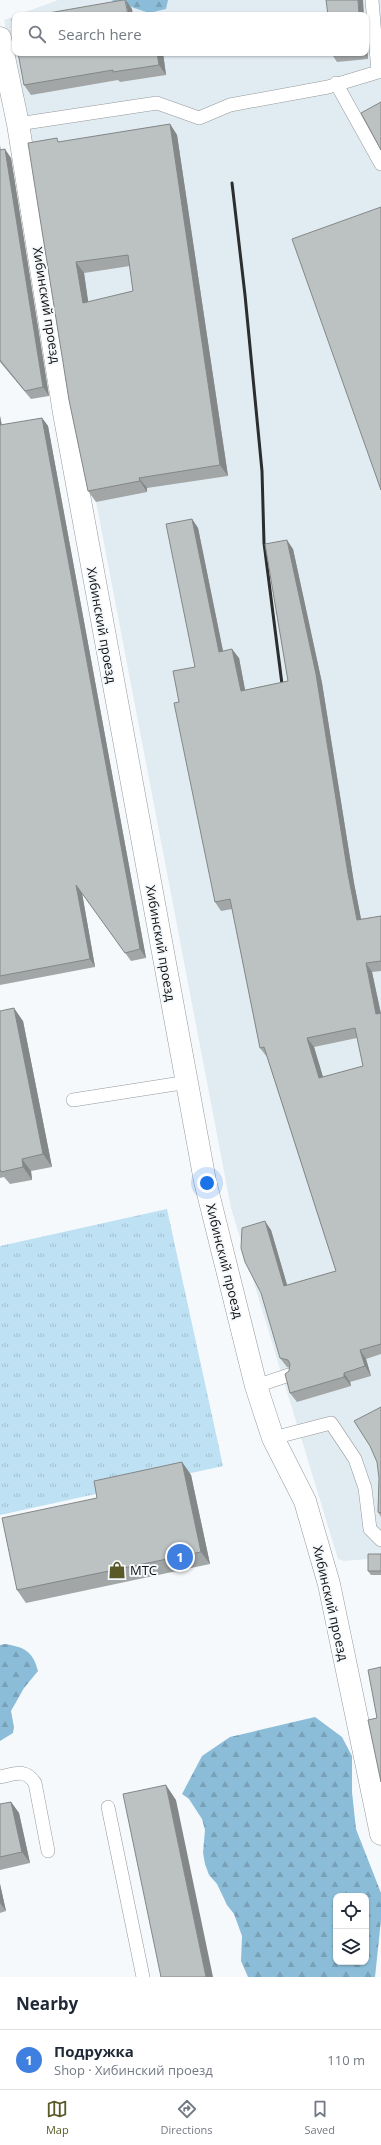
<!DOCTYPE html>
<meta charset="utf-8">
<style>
:root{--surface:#fff;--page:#f2f2f3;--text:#1f2937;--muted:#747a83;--line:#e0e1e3;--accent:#595a27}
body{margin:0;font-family:"Open Sans",sans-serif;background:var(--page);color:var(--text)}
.controls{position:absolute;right:12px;bottom:12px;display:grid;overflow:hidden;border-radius:8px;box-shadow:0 1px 3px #0004}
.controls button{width:36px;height:36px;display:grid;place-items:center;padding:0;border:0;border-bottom:1px solid var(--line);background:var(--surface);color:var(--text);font:20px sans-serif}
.you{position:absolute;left:207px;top:1183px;width:14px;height:14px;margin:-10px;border:3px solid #fff;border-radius:50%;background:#1a73e8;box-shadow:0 0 0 6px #1a73e833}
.badge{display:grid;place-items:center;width:26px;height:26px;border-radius:50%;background:var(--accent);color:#fff;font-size:13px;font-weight:700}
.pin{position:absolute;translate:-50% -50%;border:2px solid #fff;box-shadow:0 1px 4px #0006}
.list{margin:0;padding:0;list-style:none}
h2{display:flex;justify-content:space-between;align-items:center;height:52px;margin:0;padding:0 16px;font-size:17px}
h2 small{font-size:13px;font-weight:400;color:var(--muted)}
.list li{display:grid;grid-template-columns:26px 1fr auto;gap:12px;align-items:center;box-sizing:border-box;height:60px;padding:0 16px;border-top:1px solid var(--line)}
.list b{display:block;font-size:15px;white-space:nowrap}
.list p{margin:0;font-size:13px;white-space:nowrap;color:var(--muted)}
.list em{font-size:13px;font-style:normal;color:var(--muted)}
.icon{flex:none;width:22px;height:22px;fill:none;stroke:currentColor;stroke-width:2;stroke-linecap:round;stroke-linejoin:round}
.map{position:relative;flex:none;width:381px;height:1977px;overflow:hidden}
.search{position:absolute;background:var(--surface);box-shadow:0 1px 3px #0004;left:12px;right:12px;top:12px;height:44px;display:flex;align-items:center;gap:10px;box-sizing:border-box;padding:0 14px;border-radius:8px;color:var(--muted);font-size:15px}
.sheet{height:112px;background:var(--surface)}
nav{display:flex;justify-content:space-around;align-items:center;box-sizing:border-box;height:56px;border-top:1px solid var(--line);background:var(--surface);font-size:11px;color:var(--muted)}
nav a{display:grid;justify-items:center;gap:2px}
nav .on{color:var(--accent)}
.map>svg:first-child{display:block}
</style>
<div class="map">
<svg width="381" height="1977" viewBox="0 0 381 1977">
<defs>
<pattern id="grass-tufts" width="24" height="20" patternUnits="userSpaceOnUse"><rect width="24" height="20" fill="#bee1f4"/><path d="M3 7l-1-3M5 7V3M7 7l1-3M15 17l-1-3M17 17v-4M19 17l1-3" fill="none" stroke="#a2c0d0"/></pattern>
<pattern id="forest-firs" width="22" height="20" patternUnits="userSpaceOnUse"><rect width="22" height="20" fill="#8cbdd8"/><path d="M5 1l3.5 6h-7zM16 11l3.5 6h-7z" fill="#78a1b8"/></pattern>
</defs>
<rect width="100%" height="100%" fill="#f6f9fc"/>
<path fill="#e1ecf2" d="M 58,0 L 381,0 L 381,1575 L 371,1575 L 370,1559 L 343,1561 L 338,1559 L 231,1208 L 4,20 L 15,16 L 15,53 L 366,53 L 366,15 L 17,15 Z"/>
<path fill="url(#grass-tufts)" d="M 167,1209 L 223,1466 L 0,1515 L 0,1246 Z"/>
<path fill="url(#forest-firs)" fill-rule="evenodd" d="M 111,0 L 168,0 L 166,9 L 149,13 Z
M 5,1644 C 24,1647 33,1651 38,1671 L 24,1688 L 11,1711 L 14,1727 L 13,1733 L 0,1741 L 0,1645 Z
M 315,1717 L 342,1737 L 352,1756 L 352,1792 L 356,1829 L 381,1893 L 381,1920 L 375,1977 L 248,1977 L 241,1961 L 242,1936 L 234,1914 L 227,1905 L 217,1884 L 209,1875 L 205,1864 L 203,1853 L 205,1830 L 202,1819 L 189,1799 L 182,1794 L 202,1756 L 230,1737 ZM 336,1896 L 366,1896 L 366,1962 L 336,1962 Z"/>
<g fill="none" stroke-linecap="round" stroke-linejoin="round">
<g stroke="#95989a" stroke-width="14">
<path id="lane" d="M 336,83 L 381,164
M 18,124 L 157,103 L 199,118 L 230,105 L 328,87 L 378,72 L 372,0
M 73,1100 L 188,1082
M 256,1386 L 289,1375
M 273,1438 L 331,1423 L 355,1459 L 365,1488 L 370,1529 L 381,1540
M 0,1777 C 15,1774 25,1768 35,1783 L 48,1851
M 108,1807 L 143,1977"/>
</g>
<g stroke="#95989a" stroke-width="23">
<path id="street" d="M 0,38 L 18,124 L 64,413 L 205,1181 L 256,1386 L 273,1438 L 305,1501 L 329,1584 L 381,1834"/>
</g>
<use href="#lane" stroke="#fff" stroke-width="13"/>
<use href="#street" stroke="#fff" stroke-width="22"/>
<path stroke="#2b2d2e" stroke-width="3" d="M 232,183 L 245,295 L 262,471 L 264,543 L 283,692"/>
</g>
<path fill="#a2a6a6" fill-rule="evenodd" d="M 163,53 L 166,75 L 120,82 L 118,80 L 31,95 L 24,85 Z
M 331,53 L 366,53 L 368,59 L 337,62 Z
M 170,124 L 177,135 L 228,476 L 147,488 L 147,492 L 96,502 L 88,491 L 60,142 ZM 130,266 L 133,291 L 88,302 L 84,273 Z
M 0,145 L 1,150 L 11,158 L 49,396 L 31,399 L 0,362 Z
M 0,416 L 2,425 L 42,418 L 48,426 L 146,958 L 131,961 L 82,893 L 95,967 L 0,985 Z
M 192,519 L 198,528 L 223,651 L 239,658 L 245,690 L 288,681 L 293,549 L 322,683 L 354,883 L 361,919 L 381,916 L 381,971 L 372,972 L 381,1013 L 381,1354 L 366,1359 L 371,1376 L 350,1382 L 351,1386 L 297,1402 L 290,1393 L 289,1371 L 290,1368 L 287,1367 L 280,1358 L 271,1230 L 287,1285 L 336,1271 L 267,1057 L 260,1048 L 232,909 L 221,911 L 215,902 L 179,702 L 195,667 ZM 357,1038 L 363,1066 L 323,1077 L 314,1047 Z
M 0,1011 L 23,1021 L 52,1167 L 31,1171 L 32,1180 L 10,1184 L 4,1177 L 0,1178 Z
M 381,1407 L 381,1517 L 378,1512 Z
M 182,1462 L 191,1475 L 210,1564 L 26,1603 L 17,1590 L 97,1498 Z
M 381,1554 L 381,1575 L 371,1575 L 368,1571 Z
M 11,1802 L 19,1813 L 30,1863 L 0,1870 L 0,1804 Z
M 0,1884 L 6,1911 L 0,1913 Z"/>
<path fill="#848787" d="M 126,0 L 132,9 L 133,15 L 128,15 Z
M 358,0 L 363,0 L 364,15 L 359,15 Z
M 366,33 L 368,59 L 365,53 L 366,53 Z
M 157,53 L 163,53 L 166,75 L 159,65 Z
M 170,124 L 177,135 L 228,476 L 220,465 Z
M 5,149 L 11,158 L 49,396 L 43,387 Z
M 76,262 L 84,273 L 90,314 L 83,303 Z
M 0,416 L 3,434 L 0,430 Z
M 42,418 L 48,426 L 146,958 L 140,949 Z
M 139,478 L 147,488 L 147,492 L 140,481 Z
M 192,519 L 198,528 L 225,661 L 219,652 Z
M 287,540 L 293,549 L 322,683 L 354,883 L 363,929 L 357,920 L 348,874 Z
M 232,649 L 239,658 L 247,700 L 241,691 Z
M 76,885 L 82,893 L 95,967 L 90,959 Z
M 366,963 L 372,972 L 381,1015 L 376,1014 Z
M 14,1008 L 23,1021 L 52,1167 L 43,1154 Z
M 307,1038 L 314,1047 L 326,1087 L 319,1078 Z
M 22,1159 L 31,1171 L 32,1180 L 23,1167 Z
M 265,1221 L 271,1230 L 290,1295 L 284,1286 Z
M 360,1350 L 366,1359 L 371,1376 L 365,1366 Z
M 344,1373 L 350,1382 L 351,1386 L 344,1377 Z
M 182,1462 L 191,1475 L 210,1564 L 201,1552 Z
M 166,1785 L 176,1800 L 213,1977 L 206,1977 Z
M 11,1802 L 19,1813 L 30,1863 L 22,1852 Z
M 0,1884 L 6,1911 L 0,1903 Z"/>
<path fill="#bcc1c1" stroke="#848787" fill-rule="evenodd" d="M 123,0 L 125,0 L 128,15 L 37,15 Z
M 326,0 L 358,0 L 359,15 L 328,15 Z
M 12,19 L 15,19 L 15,35 Z
M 18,53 L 157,53 L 159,65 L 113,72 L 113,70 L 24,85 Z
M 381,102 L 381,150 L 361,113 Z
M 170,124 L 220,465 L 139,478 L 140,481 L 88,491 L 69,400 L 28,143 L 57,138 L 58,142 ZM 128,255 L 133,291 L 83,303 L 76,262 Z
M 5,149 L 43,387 L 25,391 L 0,360 L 0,150 Z
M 381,207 L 381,490 L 292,239 Z
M 42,418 L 140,949 L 125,953 L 76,885 L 90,959 L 0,976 L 0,425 Z
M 192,519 L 219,652 L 232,649 L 241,691 L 288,681 L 265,544 L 287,540 L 316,674 L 348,874 L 357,920 L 381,916 L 381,961 L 366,963 L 376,1014 L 381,1013 L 381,1344 L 360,1350 L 365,1366 L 344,1373 L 344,1377 L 290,1393 L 285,1374 L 289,1371 L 290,1364 L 288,1360 L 280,1358 L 261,1293 L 245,1262 L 241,1248 L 242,1228 L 265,1221 L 284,1286 L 336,1271 L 264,1047 L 260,1048 L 230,899 L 215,902 L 174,703 L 179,702 L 173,671 L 195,667 L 166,524 ZM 355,1028 L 363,1066 L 319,1078 L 307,1038 Z
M 14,1008 L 43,1154 L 22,1159 L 23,1167 L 1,1172 L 0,1169 L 0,1011 Z
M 381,1407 L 381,1513 L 378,1512 L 379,1478 L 377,1462 L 370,1446 L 354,1421 Z
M 182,1462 L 201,1552 L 17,1590 L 2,1518 L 97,1498 L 94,1481 Z
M 368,1554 L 381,1554 L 381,1571 L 368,1571 Z
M 381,1667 L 381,1782 L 368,1720 L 377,1718 L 368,1670 Z
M 166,1785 L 206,1977 L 161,1977 L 123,1794 Z
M 11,1802 L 22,1852 L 0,1857 L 0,1804 Z"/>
<defs>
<g id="shop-bare" transform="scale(1.38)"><path d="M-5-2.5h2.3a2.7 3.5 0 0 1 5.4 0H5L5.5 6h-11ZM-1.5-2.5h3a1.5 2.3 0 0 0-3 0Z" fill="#595a27" stroke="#f6f9fc" stroke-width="2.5" paint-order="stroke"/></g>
</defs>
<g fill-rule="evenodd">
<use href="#shop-bare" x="117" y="1570"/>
</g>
<g text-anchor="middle" stroke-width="4" stroke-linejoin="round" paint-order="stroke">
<g font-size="13" fill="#0e0f10" stroke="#f6f9fc">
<text transform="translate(47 305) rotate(81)" y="5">Хибинский проезд</text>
<text transform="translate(102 625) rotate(80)" y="5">Хибинский проезд</text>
<text transform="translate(161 943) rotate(80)" y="5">Хибинский проезд</text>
<text transform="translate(225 1261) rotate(76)" y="5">Хибинский проезд</text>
<text transform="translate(331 1603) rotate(77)" y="5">Хибинский проезд</text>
</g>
<g font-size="13" fill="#0e0f10" stroke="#f6f9fc" text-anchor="start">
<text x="130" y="1575">МТС</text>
</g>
</g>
</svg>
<div class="controls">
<button><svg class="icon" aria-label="locate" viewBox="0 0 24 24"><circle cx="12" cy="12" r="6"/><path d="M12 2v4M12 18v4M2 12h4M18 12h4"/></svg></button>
<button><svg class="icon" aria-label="layers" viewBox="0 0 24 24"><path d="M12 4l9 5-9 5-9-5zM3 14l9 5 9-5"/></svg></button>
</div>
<div class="you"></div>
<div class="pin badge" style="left:180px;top:1557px;background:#3f7fe0">1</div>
<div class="search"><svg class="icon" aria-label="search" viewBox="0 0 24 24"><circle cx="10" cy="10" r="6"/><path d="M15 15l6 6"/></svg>Search here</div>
</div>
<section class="sheet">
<h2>Nearby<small></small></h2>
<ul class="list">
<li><span class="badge" style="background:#3f7fe0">1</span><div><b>Подружка</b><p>Shop · Хибинский проезд</p></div><em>110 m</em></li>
</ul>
</section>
<nav>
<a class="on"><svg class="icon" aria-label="map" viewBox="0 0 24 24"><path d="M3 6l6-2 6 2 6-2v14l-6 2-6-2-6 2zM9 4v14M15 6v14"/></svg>Map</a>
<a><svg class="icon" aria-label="directions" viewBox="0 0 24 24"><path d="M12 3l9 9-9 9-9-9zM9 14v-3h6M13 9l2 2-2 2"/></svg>Directions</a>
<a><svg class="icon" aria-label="saved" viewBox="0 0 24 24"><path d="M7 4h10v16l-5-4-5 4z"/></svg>Saved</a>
</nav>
